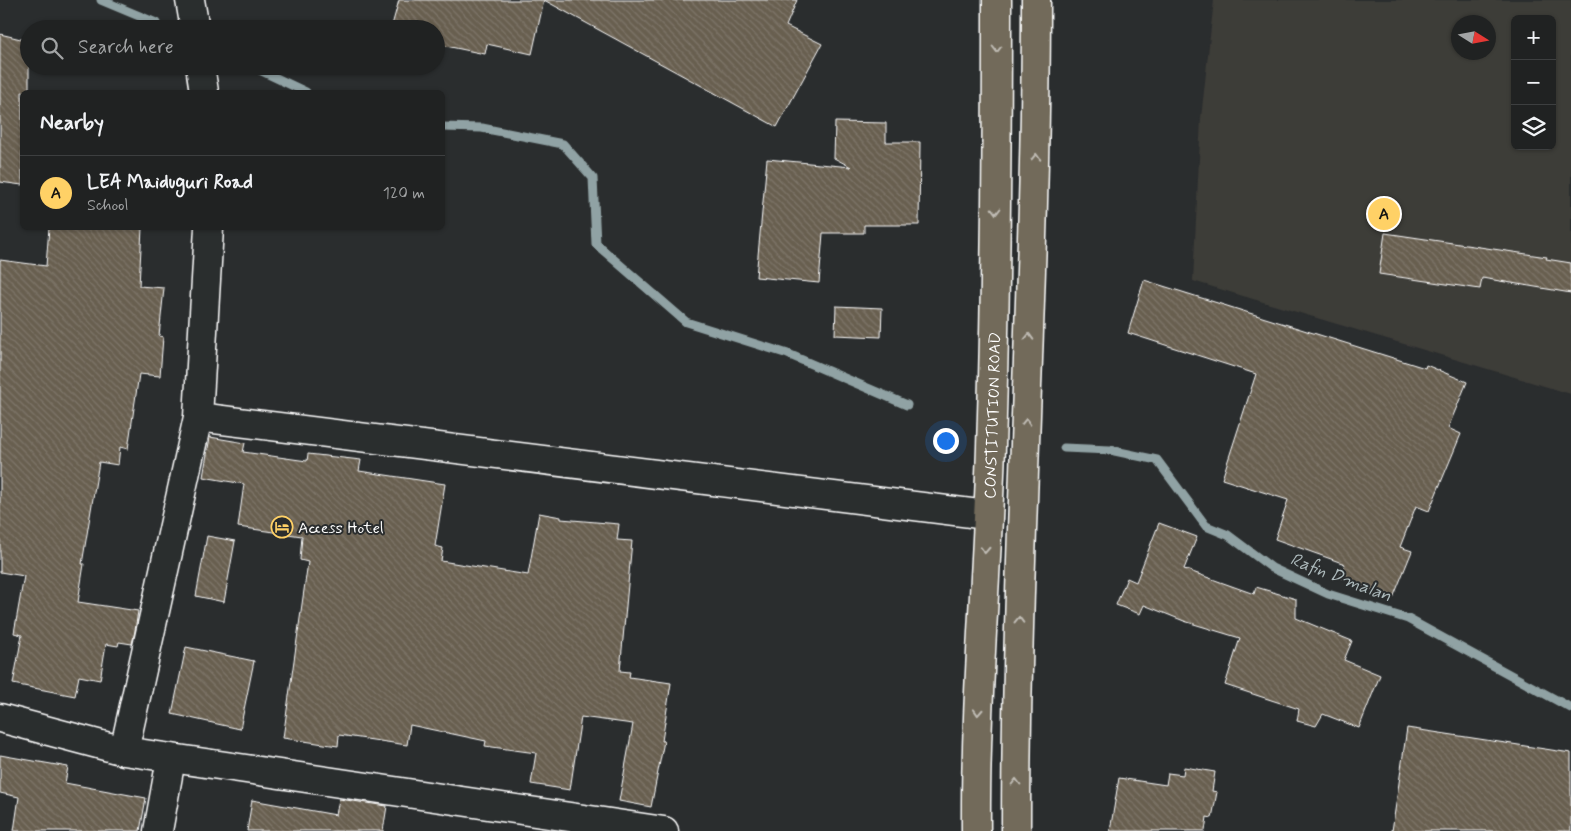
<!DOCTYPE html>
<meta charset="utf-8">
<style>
:root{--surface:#202222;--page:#2d2f2f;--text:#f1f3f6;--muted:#a2a4a5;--line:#3d3f40;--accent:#ffd166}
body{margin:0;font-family:Mynerve,sans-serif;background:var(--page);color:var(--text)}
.controls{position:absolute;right:15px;top:15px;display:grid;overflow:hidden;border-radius:8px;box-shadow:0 1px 4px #0004}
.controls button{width:45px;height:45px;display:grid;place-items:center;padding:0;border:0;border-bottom:1px solid var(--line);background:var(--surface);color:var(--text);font:25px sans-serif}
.compass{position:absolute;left:1451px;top:15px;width:45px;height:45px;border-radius:50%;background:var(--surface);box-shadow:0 1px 4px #0004;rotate:101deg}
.you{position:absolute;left:945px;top:440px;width:18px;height:18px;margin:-12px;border:4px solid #fff;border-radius:50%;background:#1a73e8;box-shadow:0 0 0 8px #1a73e833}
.badge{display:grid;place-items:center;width:32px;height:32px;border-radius:50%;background:var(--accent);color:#111;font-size:16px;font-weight:700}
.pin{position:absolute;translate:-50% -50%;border:2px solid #fff;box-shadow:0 1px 5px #0006}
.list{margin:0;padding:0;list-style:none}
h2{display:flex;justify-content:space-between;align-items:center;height:65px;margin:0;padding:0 20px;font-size:21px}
h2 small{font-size:16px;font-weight:400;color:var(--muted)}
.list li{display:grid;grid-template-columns:32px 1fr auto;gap:15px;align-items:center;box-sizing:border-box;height:75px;padding:0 20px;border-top:1px solid var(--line)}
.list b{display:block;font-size:19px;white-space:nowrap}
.list p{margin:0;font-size:16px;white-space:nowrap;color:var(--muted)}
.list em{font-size:16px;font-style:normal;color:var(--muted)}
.icon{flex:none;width:28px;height:28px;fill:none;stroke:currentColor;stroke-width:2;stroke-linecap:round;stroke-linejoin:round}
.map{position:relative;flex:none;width:1571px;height:831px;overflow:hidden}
.search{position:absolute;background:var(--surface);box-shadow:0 1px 4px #0004;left:20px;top:20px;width:425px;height:55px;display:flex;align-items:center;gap:12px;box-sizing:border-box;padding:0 18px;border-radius:28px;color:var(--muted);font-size:19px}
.panel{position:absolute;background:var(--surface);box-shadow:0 1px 4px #0004;left:20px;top:90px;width:425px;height:140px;border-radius:8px}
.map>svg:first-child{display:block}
</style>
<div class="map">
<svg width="1571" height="831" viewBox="0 0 1571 831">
<defs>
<pattern id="building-back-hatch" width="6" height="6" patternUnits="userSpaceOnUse" patternTransform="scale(1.25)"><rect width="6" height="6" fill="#685f50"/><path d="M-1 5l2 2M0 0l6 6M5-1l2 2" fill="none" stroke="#7f776a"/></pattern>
</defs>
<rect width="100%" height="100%" fill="#2a2d2e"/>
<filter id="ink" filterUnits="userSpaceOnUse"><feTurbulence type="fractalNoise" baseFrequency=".02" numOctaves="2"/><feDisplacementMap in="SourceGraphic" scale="10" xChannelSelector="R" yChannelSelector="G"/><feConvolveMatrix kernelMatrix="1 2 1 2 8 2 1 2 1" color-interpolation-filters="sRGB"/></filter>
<g filter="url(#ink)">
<path fill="#3d3c38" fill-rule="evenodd" d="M 1214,0 L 1571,0 L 1571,394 L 1193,281 L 1201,118 ZM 1515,19 L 1552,19 L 1552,146 L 1515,146 ZM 1458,22 L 1488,22 L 1488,52 L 1458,52 Z"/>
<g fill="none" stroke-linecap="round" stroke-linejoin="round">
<path stroke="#90a2a4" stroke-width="9" d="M 101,0 L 156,23
M 251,66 L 306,92
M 442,127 L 482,128 L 563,144 L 593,178 L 596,244 L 686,322 L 788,354 L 907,405
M 1064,448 L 1110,450 L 1157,460 L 1206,526 L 1228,535 L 1272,568 L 1328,594 L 1408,619 L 1571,708"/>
</g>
<path fill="url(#building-back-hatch)" stroke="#fff" d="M 399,0 L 797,0 L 786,26 L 822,44 L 777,127 L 544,0 L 532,54 L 487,44 L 485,54 L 436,44 L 436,29 L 391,29 Z
M 0,34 L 29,41 L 29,92 L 22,92 L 22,185 L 0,182 Z
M 835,122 L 886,123 L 886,142 L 920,142 L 919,225 L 864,225 L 864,233 L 823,233 L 819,283 L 756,277 L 767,159 L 851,167 L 834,158 Z
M 49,228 L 142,228 L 139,286 L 164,288 L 159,336 L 163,337 L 160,376 L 139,374 L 128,449 L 120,447 L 118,465 L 99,462 L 82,564 L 84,564 L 78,602 L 138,611 L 135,631 L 132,644 L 119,642 L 118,646 L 106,644 L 100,680 L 79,676 L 75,696 L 13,684 L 22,635 L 14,633 L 24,576 L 0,572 L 0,260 L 46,266 Z
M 1385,233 L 1547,257 L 1546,259 L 1571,263 L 1571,293 L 1482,278 L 1480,289 L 1379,274 Z
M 1144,280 L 1425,368 L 1426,365 L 1467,382 L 1448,428 L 1461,434 L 1429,511 L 1416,506 L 1400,547 L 1412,551 L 1393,598 L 1340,577 L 1345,564 L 1275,539 L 1288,500 L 1222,479 L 1256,374 L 1128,333 Z
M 836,306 L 882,308 L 881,337 L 835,335 Z
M 210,437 L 245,443 L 243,452 L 307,461 L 308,454 L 361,460 L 359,471 L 445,484 L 435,546 L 443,548 L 441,561 L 528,575 L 539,513 L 561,517 L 561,519 L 619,524 L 617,540 L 632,541 L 620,671 L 630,672 L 629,677 L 671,683 L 662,741 L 664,741 L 651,807 L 619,801 L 633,724 L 581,717 L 570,790 L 531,784 L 536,753 L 485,746 L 486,741 L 410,725 L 407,745 L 339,735 L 338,746 L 283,738 L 308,562 L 300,560 L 302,536 L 238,527 L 244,484 L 203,477 Z
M 1159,523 L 1197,537 L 1184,569 L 1254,594 L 1256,587 L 1296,599 L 1296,618 L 1352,641 L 1344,660 L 1380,675 L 1359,728 L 1323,714 L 1316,726 L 1297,721 L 1299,709 L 1225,685 L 1240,638 L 1184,621 L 1144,605 L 1140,614 L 1116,605 L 1127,578 L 1136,582 Z
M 207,536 L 235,541 L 224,602 L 196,596 Z
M 186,647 L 254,661 L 240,729 L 172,714 Z
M 1407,728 L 1571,753 L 1571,831 L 1392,831 Z
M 0,755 L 68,767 L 65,783 L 146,798 L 140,831 L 14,831 L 19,797 L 0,793 Z
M 1184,767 L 1215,772 L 1212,791 L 1217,792 L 1212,818 L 1207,817 L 1205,831 L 1110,831 L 1119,778 L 1166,785 L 1168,773 L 1183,775 Z
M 339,799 L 387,806 L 383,831 L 247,831 L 252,800 L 336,815 Z"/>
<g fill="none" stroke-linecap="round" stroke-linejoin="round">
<g stroke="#fff" stroke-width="31">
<path id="minor" d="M 190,0 L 195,29
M 200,66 L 204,92
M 198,417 L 987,515
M 0,718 L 124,751 L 664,831
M 124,751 L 198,417 L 209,228
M 158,831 L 171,759"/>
</g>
<g stroke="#fff" stroke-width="31">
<g id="major">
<path id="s1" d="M 976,831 C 975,703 987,575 991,447 C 996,298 997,149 997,0"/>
<path d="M 1016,831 C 1016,554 1036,277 1036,0"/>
</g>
</g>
<use href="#minor" stroke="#2a2d2e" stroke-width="28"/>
<use href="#major" stroke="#726b5a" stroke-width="28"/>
</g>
<defs><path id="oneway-chevron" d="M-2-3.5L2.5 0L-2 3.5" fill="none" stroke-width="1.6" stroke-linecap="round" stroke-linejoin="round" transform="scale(1.25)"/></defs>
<g stroke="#c0bcb5">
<use href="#oneway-chevron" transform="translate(997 49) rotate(90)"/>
<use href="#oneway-chevron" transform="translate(1036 157) rotate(-88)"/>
<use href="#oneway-chevron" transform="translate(996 211) rotate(90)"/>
<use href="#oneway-chevron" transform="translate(1029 337) rotate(-88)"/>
<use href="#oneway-chevron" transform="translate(1026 422) rotate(-88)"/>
<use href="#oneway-chevron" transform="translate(985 550) rotate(93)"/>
<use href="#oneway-chevron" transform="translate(1019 620) rotate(-89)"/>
<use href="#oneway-chevron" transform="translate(978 712) rotate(93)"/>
<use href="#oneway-chevron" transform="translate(1016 782) rotate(-90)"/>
</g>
</g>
<defs>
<g id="hotel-ring" transform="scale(1.125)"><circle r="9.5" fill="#2a2d2e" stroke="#ffd166" stroke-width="1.5"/><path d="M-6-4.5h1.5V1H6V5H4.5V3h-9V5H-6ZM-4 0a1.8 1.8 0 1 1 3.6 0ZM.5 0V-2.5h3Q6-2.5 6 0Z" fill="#ffd166"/></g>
</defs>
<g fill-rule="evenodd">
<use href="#hotel-ring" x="282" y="527"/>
</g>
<g text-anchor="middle" stroke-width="4" stroke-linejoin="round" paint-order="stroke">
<g font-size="16" fill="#fff" stroke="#2a2d2e">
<text dy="6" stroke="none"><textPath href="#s1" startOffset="416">CONSTITUTION ROAD</textPath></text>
</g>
<g font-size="16" fill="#fff" stroke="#2a2d2e" text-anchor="start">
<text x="298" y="533">Access Hotel</text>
</g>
<g font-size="18" font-style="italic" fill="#acb9bb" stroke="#2a2d2e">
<text transform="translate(1341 577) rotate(21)" y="6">Rafin Dmalan</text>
</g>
</g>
</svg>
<div class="controls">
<button>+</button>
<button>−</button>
<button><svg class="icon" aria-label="layers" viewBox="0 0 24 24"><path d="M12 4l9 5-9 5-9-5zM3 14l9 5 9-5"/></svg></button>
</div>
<svg class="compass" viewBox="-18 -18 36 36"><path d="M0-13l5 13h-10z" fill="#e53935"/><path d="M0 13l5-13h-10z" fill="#a2a4a5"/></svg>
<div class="you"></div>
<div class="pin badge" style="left:1384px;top:214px">A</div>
<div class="search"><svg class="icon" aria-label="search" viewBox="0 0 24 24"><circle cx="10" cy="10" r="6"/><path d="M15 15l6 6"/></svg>Search here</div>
<section class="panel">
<h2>Nearby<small></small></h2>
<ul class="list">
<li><span class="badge">A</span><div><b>LEA Maiduguri Road</b><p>School</p></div><em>120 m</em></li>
</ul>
</section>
</div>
